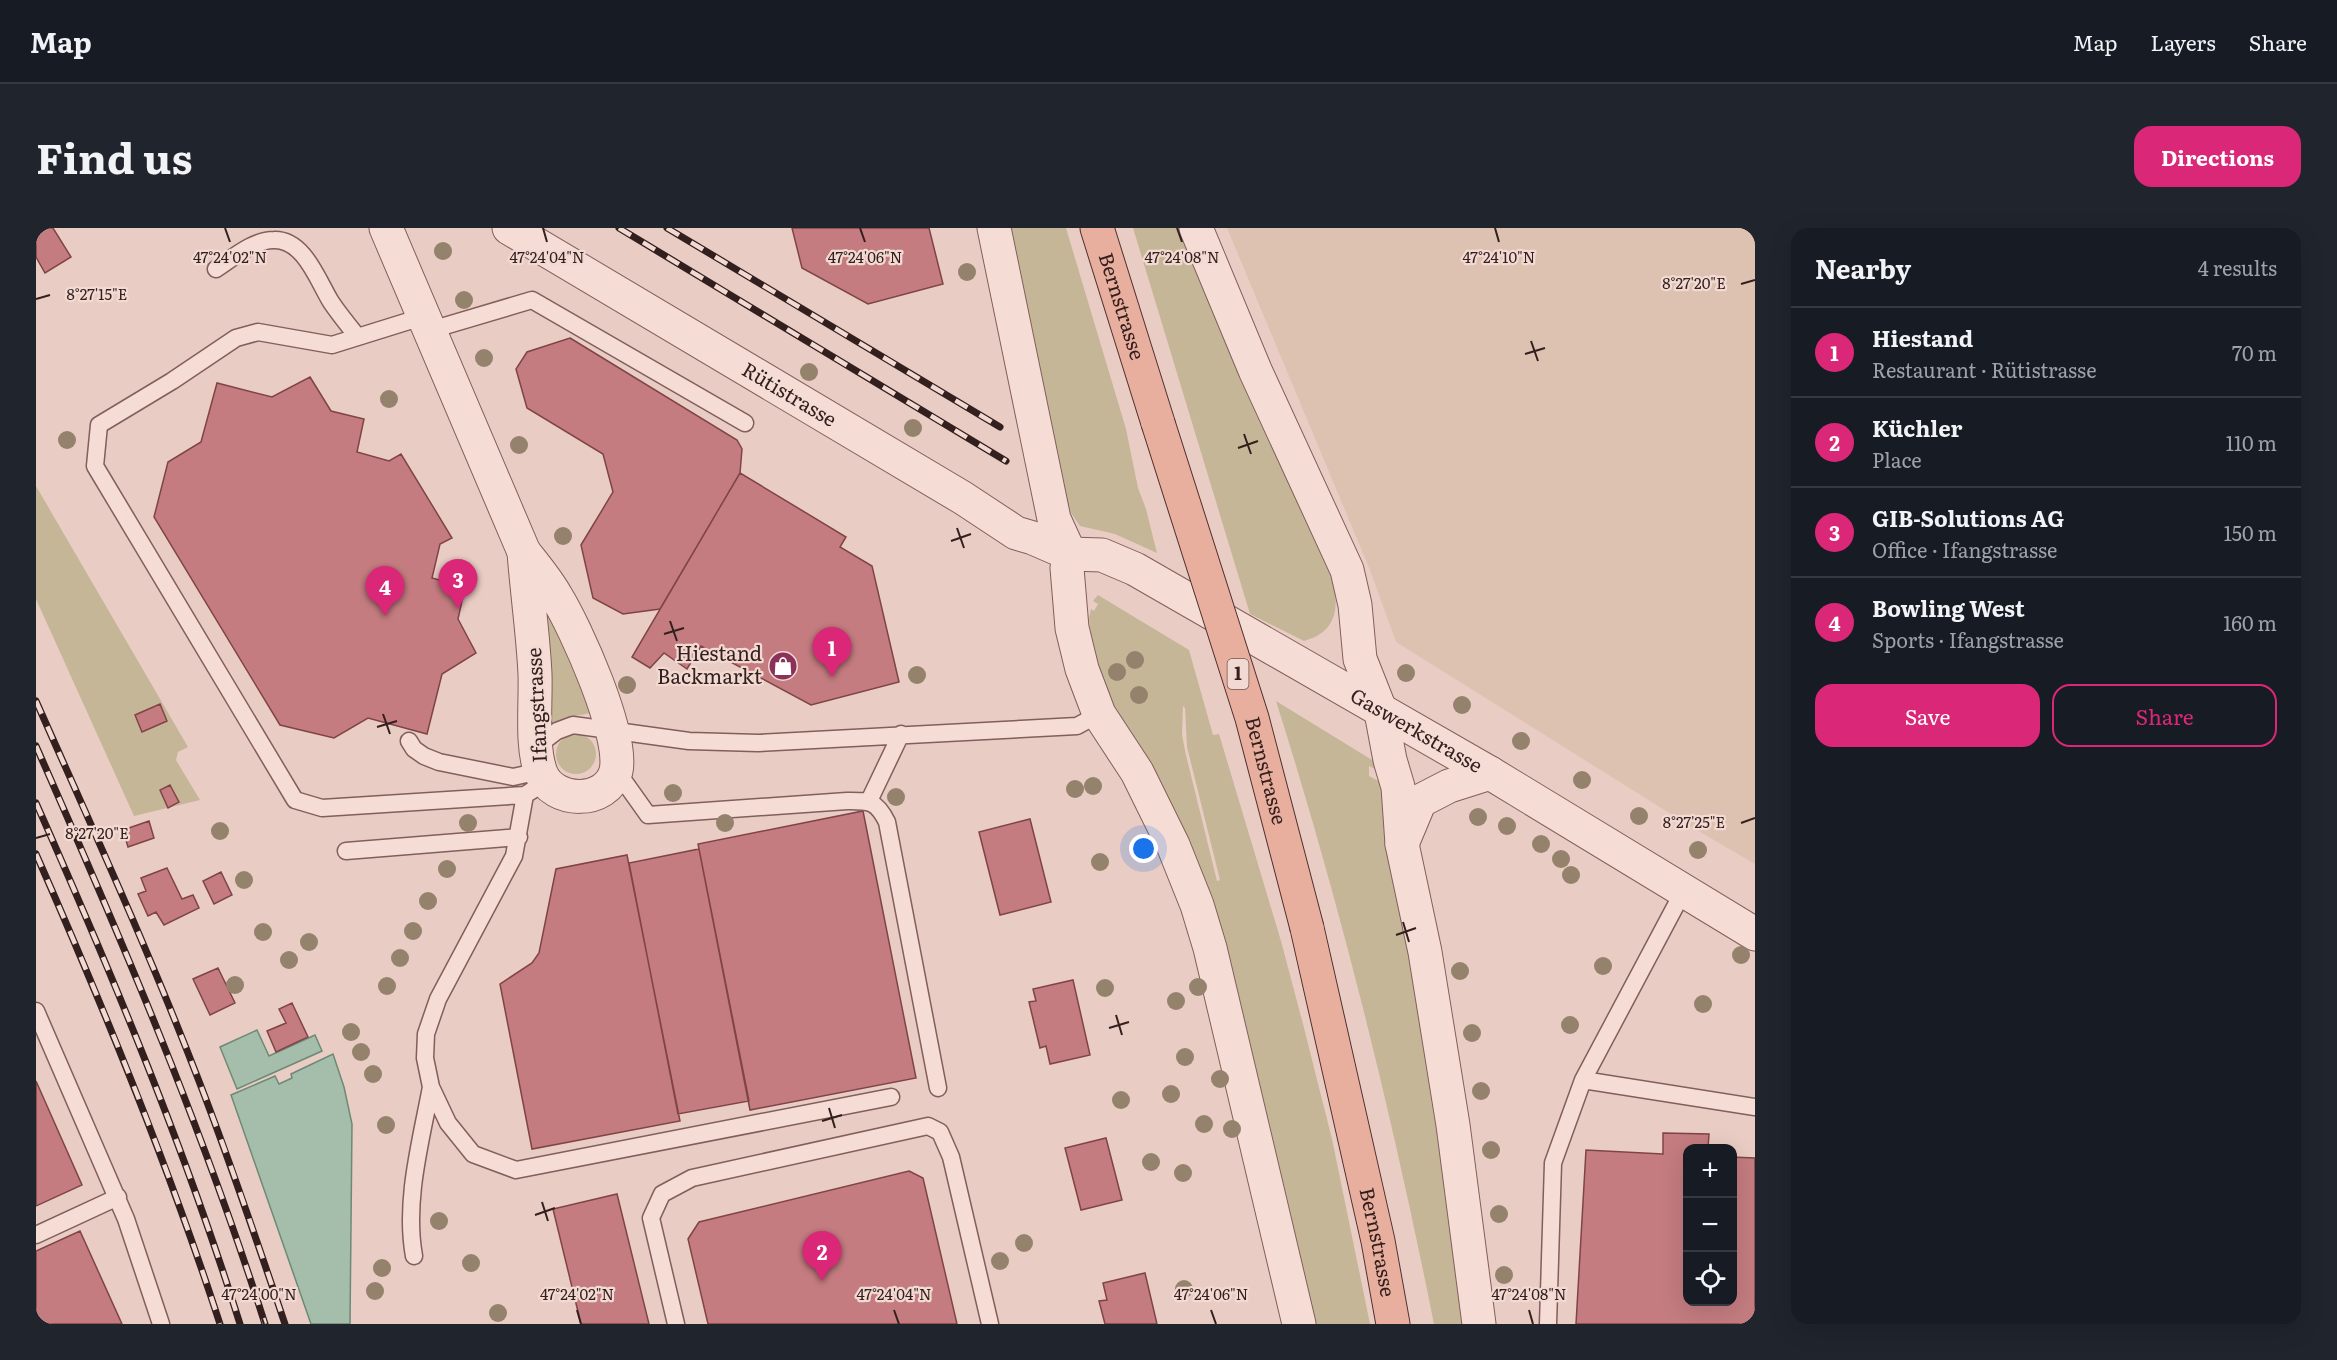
<!DOCTYPE html>
<meta charset="utf-8">
<style>
:root{--surface:#171b24;--page:#20242c;--text:#f1f3f6;--muted:#9ea1a6;--line:#363941;--accent:#db2777}
body{margin:0;font-family:Literata,serif;background:var(--page);color:var(--text)}
.controls{position:absolute;right:18px;bottom:18px;display:grid;overflow:hidden;border-radius:12px;box-shadow:0 6px 24px #0002}
.controls button{width:54px;height:54px;display:grid;place-items:center;padding:0;border:0;border-bottom:2px solid var(--line);background:var(--surface);color:var(--text);font:30px sans-serif}
.you{position:absolute;left:1108px;top:621px;width:21px;height:21px;margin:-15px;border:4px solid #fff;border-radius:50%;background:#1a73e8;box-shadow:0 0 0 9px #1a73e833}
.badge{display:grid;place-items:center;width:39px;height:39px;border-radius:50%;background:var(--accent);color:#fff;font-size:20px;font-weight:700}
.pin{position:absolute;translate:-50% -50px;filter:drop-shadow(0 2px 3px #0008)}
.pin::after{content:'';position:absolute;top:32px;width:21px;height:18px;background:inherit;clip-path:polygon(0 0,100% 0,50% 100%)}
.list{margin:0;padding:0;list-style:none}
h2{display:flex;justify-content:space-between;align-items:center;height:78px;margin:0;padding:0 24px;font-size:26px}
h2 small{font-size:20px;font-weight:400;color:var(--muted)}
.list li{display:grid;grid-template-columns:39px 1fr auto;gap:18px;align-items:center;box-sizing:border-box;height:90px;padding:0 24px;border-top:2px solid var(--line)}
.list b{display:block;font-size:22px;white-space:nowrap}
.list p{margin:0;font-size:20px;white-space:nowrap;color:var(--muted)}
.list em{font-size:20px;font-style:normal;color:var(--muted)}
.actions{display:flex;gap:12px;padding:18px 24px}
.actions a{flex:1;padding:14px 0;border:2px solid var(--accent);border-radius:18px;text-align:center;font-size:21px;color:var(--accent)}
.actions .main{background:var(--accent);color:#fff}
.icon{flex:none;width:33px;height:33px;fill:none;stroke:currentColor;stroke-width:2;stroke-linecap:round;stroke-linejoin:round}
.map{position:relative;flex:none;width:1719px;height:1096px;overflow:hidden;border-radius:18px}
header{display:flex;align-items:center;gap:36px;box-sizing:border-box;height:84px;padding:0 30px;background:var(--surface);border-bottom:2px solid var(--line)}
header strong{font-size:28px}
nav{display:flex;gap:33px;margin-inline-start:auto;font-size:21px}
.intro{display:flex;align-items:center;justify-content:space-between;box-sizing:border-box;height:144px;padding:0 36px}
h1{margin:0;font-size:42px}
.button{padding:15px 27px;border-radius:18px;background:var(--accent);color:#fff;font-size:21px;font-weight:700}
main{display:flex;gap:36px;padding:0 36px}
aside{flex:1;background:var(--surface);border-radius:18px;box-shadow:0 6px 24px #0002}
.map>svg:first-child{display:block}
</style>
<header>
<strong>Map</strong>
<nav><a>Map</a><a>Layers</a><a>Share</a></nav>
</header>
<div class="intro"><h1>Find us</h1><a class="button">Directions</a></div>
<main>
<div class="map">
<svg width="1719" height="1096" viewBox="0 0 1719 1096">
<rect width="100%" height="100%" fill="#e9ccc3"/>
<path fill="#dec2b1" d="M 1191,0 L 1719,0 L 1719,636 L 1654,598 L 1360,414 L 1334,342 Z"/>
<path fill="#c6b698" fill-rule="evenodd" d="M 968,0 L 1030,0 L 1090,201 L 1102,260 L 1110,281 L 1121,325 L 1079,306 L 1044,298 L 1030,278 Z
M 1097,0 L 1147,0 L 1290,325 C 1299,358 1314,401 1268,413 L 1214,386 Z
M 0,258 L 152,519 L 142,524 L 140,532 L 164,572 L 98,588 L 0,371 Z
M 1062,367 L 1153,422 L 1177,507 L 1183,506 L 1245,713 L 1267,796 L 1296,911 L 1334,1096 L 1276,1096 L 1202,778 L 1074,480 L 1056,420 L 1053,390 L 1055,381 L 1058,383 L 1062,376 L 1057,373 ZM 1147,478 L 1149,480 L 1151,519 L 1184,652 L 1181,653 L 1150,527 L 1146,507 Z
M 513,380 L 556,485 L 528,490 L 514,498 L 507,382 Z
M 1240,473 L 1341,535 L 1343,543 L 1333,538 L 1333,548 L 1346,555 L 1435,1096 L 1398,1096 C 1356,886 1305,678 1240,473 Z
M520 526a20 20 0 1 1 40 0a20 20 0 1 1-40 0Z"/>
<path fill="#a5bdab" stroke="#6d8a75" stroke-width="1.5" d="M 221,802 L 233,828 L 279,807 L 286,823 L 201,861 L 184,819 Z
M 297,826 L 308,859 L 316,896 L 314,1096 L 275,1096 L 195,867 L 239,848 L 243,856 L 256,850 L 255,846 Z"/>
<path fill="#c47c80" stroke="#7f4448" stroke-width="1.5" d="M 0,0 L 17,0 L 35,29 L 9,45 L 0,29 Z
M 756,0 L 893,0 L 907,56 L 832,76 L 766,40 Z
M 534,110 L 701,212 L 706,221 L 704,245 L 624,381 L 587,386 L 557,370 L 545,317 L 577,264 L 567,226 L 491,180 L 480,141 L 491,124 Z
M 274,149 L 295,183 L 328,191 L 321,224 L 353,233 L 365,226 L 416,310 L 404,316 L 396,350 L 429,359 L 422,391 L 440,425 L 406,446 L 391,506 L 332,490 L 298,510 L 244,497 L 118,289 L 132,234 L 165,214 L 181,155 L 236,169 Z
M 704,245 L 810,309 L 804,319 L 836,338 L 863,454 L 775,477 L 665,418 L 651,441 L 628,425 L 614,440 L 596,429 Z
M 124,476 L 131,493 L 106,504 L 99,487 Z
M 134,557 L 143,574 L 132,580 L 124,562 Z
M 827,583 L 880,850 L 714,882 L 662,616 Z
M 994,591 L 1015,674 L 964,687 L 943,604 Z
M 113,593 L 118,610 L 92,619 L 87,602 Z
M 663,621 L 713,873 L 642,886 L 593,635 Z
M 591,627 L 644,893 L 496,921 L 464,756 L 496,735 L 503,725 L 520,641 Z
M 131,640 L 146,671 L 157,667 L 163,680 L 128,697 L 120,684 L 112,688 L 102,666 L 110,663 L 105,650 Z
M 185,644 L 196,667 L 178,676 L 167,653 Z
M 182,740 L 199,775 L 174,787 L 157,751 Z
M 1037,752 L 1054,827 L 1014,836 L 1010,818 L 1004,820 L 993,774 L 1000,773 L 997,761 Z
M 256,775 L 272,809 L 240,824 L 231,803 L 250,795 L 243,781 Z
M 0,853 L 46,957 L 0,978 Z
M 1627,905 L 1673,906 L 1672,920 L 1652,920 L 1652,1074 L 1696,1074 L 1696,929 L 1719,930 L 1719,1096 L 1540,1096 L 1550,922 L 1627,926 Z
M 1070,910 L 1086,972 L 1045,982 L 1029,920 Z
M 873,943 L 887,950 L 921,1096 L 672,1096 L 652,1011 L 663,994 Z
M 581,966 L 613,1096 L 545,1096 L 517,981 Z
M 44,1003 L 86,1096 L 0,1096 L 0,1023 Z
M 1109,1045 L 1121,1096 L 1069,1096 L 1063,1073 L 1071,1072 L 1067,1055 Z"/>
<g fill="none" stroke-linecap="round" stroke-linejoin="round">
<g stroke="#825e5c" stroke-width="19">
<path id="service" d="M 180,41 C 197,30 217,12 238,12 C 268,11 282,53 295,74 C 303,86 312,97 321,108
M 389,88 L 296,117 L 222,104 L 200,110 L 136,153 L 63,197 L 59,238 L 259,572 L 286,580 L 489,567 L 509,554
M 395,102 L 496,72 L 709,195
M 373,513 L 378,521 L 388,528 L 403,534 L 477,549 L 504,543
M 500,519 L 521,503 L 537,497 L 653,513 L 722,515 L 1041,498 L 1063,486
M 580,542 L 612,587 L 811,573 C 833,573 840,572 851,594 L 902,860
M 489,567 L 478,628 L 402,771 L 390,806 L 389,830 L 395,859 L 412,895 L 437,926 L 480,942 L 855,869
M 833,573 L 865,506
M 310,623 L 483,609
M 0,783 L 90,991 L 125,1096
M 1547,852 L 1719,879
M 0,1007 L 82,969
M 378,1028 C 368,973 385,913 395,859
M 640,1096 L 615,990 L 626,966 L 656,950 L 892,898 L 904,904 L 915,929 L 954,1096
M 1512,1096 L 1517,935 L 1547,852 L 1648,662"/>
</g>
<g stroke="#825e5c" stroke-width="35">
<g id="minor">
<path d="M 350,0 L 488,324"/>
<path id="s1" d="M 473,0 L 927,270 L 980,305 L 997,310 L 1034,326 L 1066,327 L 1099,341 L 1454,545 L 1719,706"/>
<path d="M 488,324 C 499,338 511,352 520,368 C 540,400 588,507 580,543 C 571,577 517,576 505,545 C 495,518 500,476 499,446 C 497,405 491,365 488,324 Z"/>
<path d="M 1366,616 L 1384,573 L 1413,558 L 1454,545"/>
</g>
</g>
<g stroke="#825e5c" stroke-width="35">
<path id="tertiary" d="M 958,0 L 1018,291 L 1034,326 L 1031,340 L 1036,400 L 1046,441 L 1063,486 L 1101,544 L 1137,617 L 1161,677 L 1174,720 L 1263,1096
M 1160,0 L 1219,142 L 1311,342 L 1319,377 L 1324,431 L 1345,484 L 1354,532 L 1362,559 L 1366,616 L 1389,724 L 1417,897 L 1443,1096"/>
</g>
<g stroke="#503030" stroke-width="35">
<g id="primary">
<path id="s2" d="M 1061,0 L 1122,195"/>
<path id="s3" d="M 1271,700 L 1342,1013 L 1357,1096"/>
</g>
</g>
<use href="#service" stroke="#f5ddd5" stroke-width="16"/>
<use href="#minor" stroke="#f5ddd5" stroke-width="33"/>
<use href="#tertiary" stroke="#f5ddd5" stroke-width="33"/>
<use href="#primary" stroke="#e9af9e" stroke-width="33"/>
<g stroke="#331f1e" stroke-width="7">
<path id="rail" d="M 583,0 L 970,233
M 631,0 L 964,199
M 0,473 C 55,597 112,721 161,848 C 193,930 221,1013 249,1096
M 0,518 C 84,708 166,898 229,1096
M 0,575 C 76,746 148,918 204,1096
M 0,626 C 68,780 132,936 184,1096"/>
</g>
<use href="#rail" stroke="#f2dad2" stroke-width="4.5" stroke-dasharray="14" stroke-linecap="butt"/>
<g stroke="#503030" stroke-width="35" stroke-linecap="butt">
<g id="primary-bridge">
<path id="s4" d="M 1122,195 L 1216,490 L 1271,700"/>
</g>
</g>
<use href="#primary-bridge" stroke="#e9af9e" stroke-width="33"/>
</g>
<g fill="#94826d">
<circle cx="407" cy="23" r="9"/>
<circle cx="931" cy="44" r="9"/>
<circle cx="428" cy="72" r="9"/>
<circle cx="448" cy="130" r="9"/>
<circle cx="773" cy="144" r="9"/>
<circle cx="353" cy="171" r="9"/>
<circle cx="877" cy="200" r="9"/>
<circle cx="31" cy="212" r="9"/>
<circle cx="483" cy="217" r="9"/>
<circle cx="527" cy="308" r="9"/>
<circle cx="1099" cy="432" r="9"/>
<circle cx="1081" cy="444" r="9"/>
<circle cx="1370" cy="445" r="9"/>
<circle cx="881" cy="447" r="9"/>
<circle cx="591" cy="457" r="9"/>
<circle cx="1103" cy="467" r="9"/>
<circle cx="1426" cy="477" r="9"/>
<circle cx="1485" cy="513" r="9"/>
<circle cx="1546" cy="552" r="9"/>
<circle cx="1057" cy="558" r="9"/>
<circle cx="1039" cy="561" r="9"/>
<circle cx="637" cy="565" r="9"/>
<circle cx="860" cy="569" r="9"/>
<circle cx="1603" cy="588" r="9"/>
<circle cx="1442" cy="589" r="9"/>
<circle cx="432" cy="595" r="9"/>
<circle cx="689" cy="595" r="9"/>
<circle cx="1471" cy="598" r="9"/>
<circle cx="184" cy="603" r="9"/>
<circle cx="1505" cy="616" r="9"/>
<circle cx="1662" cy="622" r="9"/>
<circle cx="1103" cy="624" r="9"/>
<circle cx="1525" cy="631" r="9"/>
<circle cx="1064" cy="634" r="9"/>
<circle cx="411" cy="641" r="9"/>
<circle cx="1535" cy="647" r="9"/>
<circle cx="208" cy="652" r="9"/>
<circle cx="392" cy="673" r="9"/>
<circle cx="377" cy="703" r="9"/>
<circle cx="227" cy="704" r="9"/>
<circle cx="273" cy="714" r="9"/>
<circle cx="1705" cy="727" r="9"/>
<circle cx="364" cy="730" r="9"/>
<circle cx="253" cy="732" r="9"/>
<circle cx="1567" cy="738" r="9"/>
<circle cx="1424" cy="743" r="9"/>
<circle cx="199" cy="757" r="9"/>
<circle cx="351" cy="758" r="9"/>
<circle cx="1162" cy="759" r="9"/>
<circle cx="1069" cy="760" r="9"/>
<circle cx="1140" cy="773" r="9"/>
<circle cx="1667" cy="776" r="9"/>
<circle cx="1534" cy="797" r="9"/>
<circle cx="315" cy="804" r="9"/>
<circle cx="1436" cy="805" r="9"/>
<circle cx="325" cy="824" r="9"/>
<circle cx="1149" cy="829" r="9"/>
<circle cx="337" cy="846" r="9"/>
<circle cx="1184" cy="851" r="9"/>
<circle cx="1445" cy="863" r="9"/>
<circle cx="1135" cy="866" r="9"/>
<circle cx="1085" cy="872" r="9"/>
<circle cx="1168" cy="896" r="9"/>
<circle cx="350" cy="897" r="9"/>
<circle cx="1196" cy="901" r="9"/>
<circle cx="1455" cy="922" r="9"/>
<circle cx="1115" cy="934" r="9"/>
<circle cx="1147" cy="945" r="9"/>
<circle cx="1463" cy="986" r="9"/>
<circle cx="403" cy="993" r="9"/>
<circle cx="988" cy="1015" r="9"/>
<circle cx="964" cy="1033" r="9"/>
<circle cx="435" cy="1035" r="9"/>
<circle cx="346" cy="1040" r="9"/>
<circle cx="1468" cy="1047" r="9"/>
<circle cx="1148" cy="1061" r="9"/>
<circle cx="339" cy="1063" r="9"/>
<circle cx="462" cy="1085" r="9"/>
</g>
<path fill="none" stroke="#331f1e" stroke-width="2" d="M 189,0 L 194,14M 507,0 L 511,14M 824,0 L 829,14M 1141,0 L 1146,14M 1459,0 L 1463,14M 1705,56 L 1719,52M 0,71 L 14,67M 1495,113 L 1502,133M 1489,126 L 1509,120M 1208,206 L 1215,226M 1202,220 L 1222,213M 921,300 L 928,320M 915,313 L 935,306M 634,393 L 641,413M 628,406 L 648,400M 347,486 L 354,506M 341,499 L 361,493M 1705,595 L 1719,590M 0,610 L 14,606M 1367,694 L 1373,714M 1360,707 L 1380,700M 1080,787 L 1086,807M 1073,800 L 1093,794M 793,880 L 799,900M 786,893 L 806,887M 506,974 L 512,993M 499,987 L 519,980M 223,1082 L 228,1096M 541,1082 L 545,1096M 858,1082 L 863,1096M 1175,1082 L 1180,1096M 1493,1082 L 1497,1096"/>
<defs>
<g id="shop-disc" transform="scale(1.5)"><circle r="9.5" fill="#8b325b" stroke="#f2dad2"/><path d="M-5-2.5h2.3a2.7 3.5 0 0 1 5.4 0H5L5.5 6h-11ZM-1.5-2.5h3a1.5 2.3 0 0 0-3 0Z" fill="#fff"/></g>
</defs>
<g fill-rule="evenodd">
<use href="#shop-disc" x="747" y="438"/>
</g>
<g text-anchor="middle" stroke-width="4.5" stroke-linejoin="round" paint-order="stroke">
<rect fill="#f2dad2" stroke="#6c5754" stroke-width="1.5" x="1191.5" y="431" width="21" height="30" rx="4.5"/>
<g font-size="18" font-weight="bold" fill="#331f1e">
<text x="1202" y="452">1</text>
</g>
<g font-size="20" fill="#331f1e" stroke="#f2dad2">
<text dy="7" stroke="none"><textPath href="#s2" startOffset="82">Bernstrasse</textPath></text>
<text dy="7" stroke="none"><textPath href="#s1" startOffset="326">Rütistrasse</textPath></text>
<text transform="translate(501 477) rotate(-93)" y="7">Ifangstrasse</text>
<text dy="7" stroke="none"><textPath href="#s1" startOffset="1042">Gaswerkstrasse</textPath></text>
<text dy="7" stroke="none"><textPath href="#s4" startOffset="364">Bernstrasse</textPath></text>
<text dy="7" stroke="none"><textPath href="#s3" startOffset="322">Bernstrasse</textPath></text>
</g>
<g font-size="20" fill="#331f1e" stroke="#f2dad2" text-anchor="end">
<text x="726" y="433">Hiestand<tspan x="726" dy="23">Backmarkt</tspan></text>
</g>
</g>
<g font-size="15" text-anchor="middle" fill="#331f1e" stroke="#f2dad2" stroke-width="4.5" stroke-linejoin="round" paint-order="stroke">
<text x="194" y="35">47°24'02"N</text>
<text x="511" y="35">47°24'04"N</text>
<text x="829" y="35">47°24'06"N</text>
<text x="1146" y="35">47°24'08"N</text>
<text x="1463" y="35">47°24'10"N</text>
<text x="1658" y="61">8°27'20"E</text>
<text x="61" y="72">8°27'15"E</text>
<text x="1658" y="600">8°27'25"E</text>
<text x="61" y="611">8°27'20"E</text>
<text x="223" y="1072">47°24'00"N</text>
<text x="541" y="1072">47°24'02"N</text>
<text x="858" y="1072">47°24'04"N</text>
<text x="1175" y="1072">47°24'06"N</text>
<text x="1493" y="1072">47°24'08"N</text>
</g>
</svg>
<div class="controls">
<button>+</button>
<button>−</button>
<button><svg class="icon" aria-label="locate" viewBox="0 0 24 24"><circle cx="12" cy="12" r="6"/><path d="M12 2v4M12 18v4M2 12h4M18 12h4"/></svg></button>
</div>
<div class="you"></div>
<div class="pin badge" style="left:796px;top:449px">1</div>
<div class="pin badge" style="left:786px;top:1053px">2</div>
<div class="pin badge" style="left:422px;top:381px">3</div>
<div class="pin badge" style="left:349px;top:388px">4</div>
</div>
<aside>
<h2>Nearby<small>4 results</small></h2>
<ul class="list">
<li><span class="badge">1</span><div><b>Hiestand</b><p>Restaurant · Rütistrasse</p></div><em>70 m</em></li>
<li><span class="badge">2</span><div><b>Küchler</b><p>Place</p></div><em>110 m</em></li>
<li><span class="badge">3</span><div><b>GIB-Solutions AG</b><p>Office · Ifangstrasse</p></div><em>150 m</em></li>
<li><span class="badge">4</span><div><b>Bowling West</b><p>Sports · Ifangstrasse</p></div><em>160 m</em></li>
</ul>
<div class="actions"><a class="main">Save</a><a>Share</a></div>
</aside>
</main>
